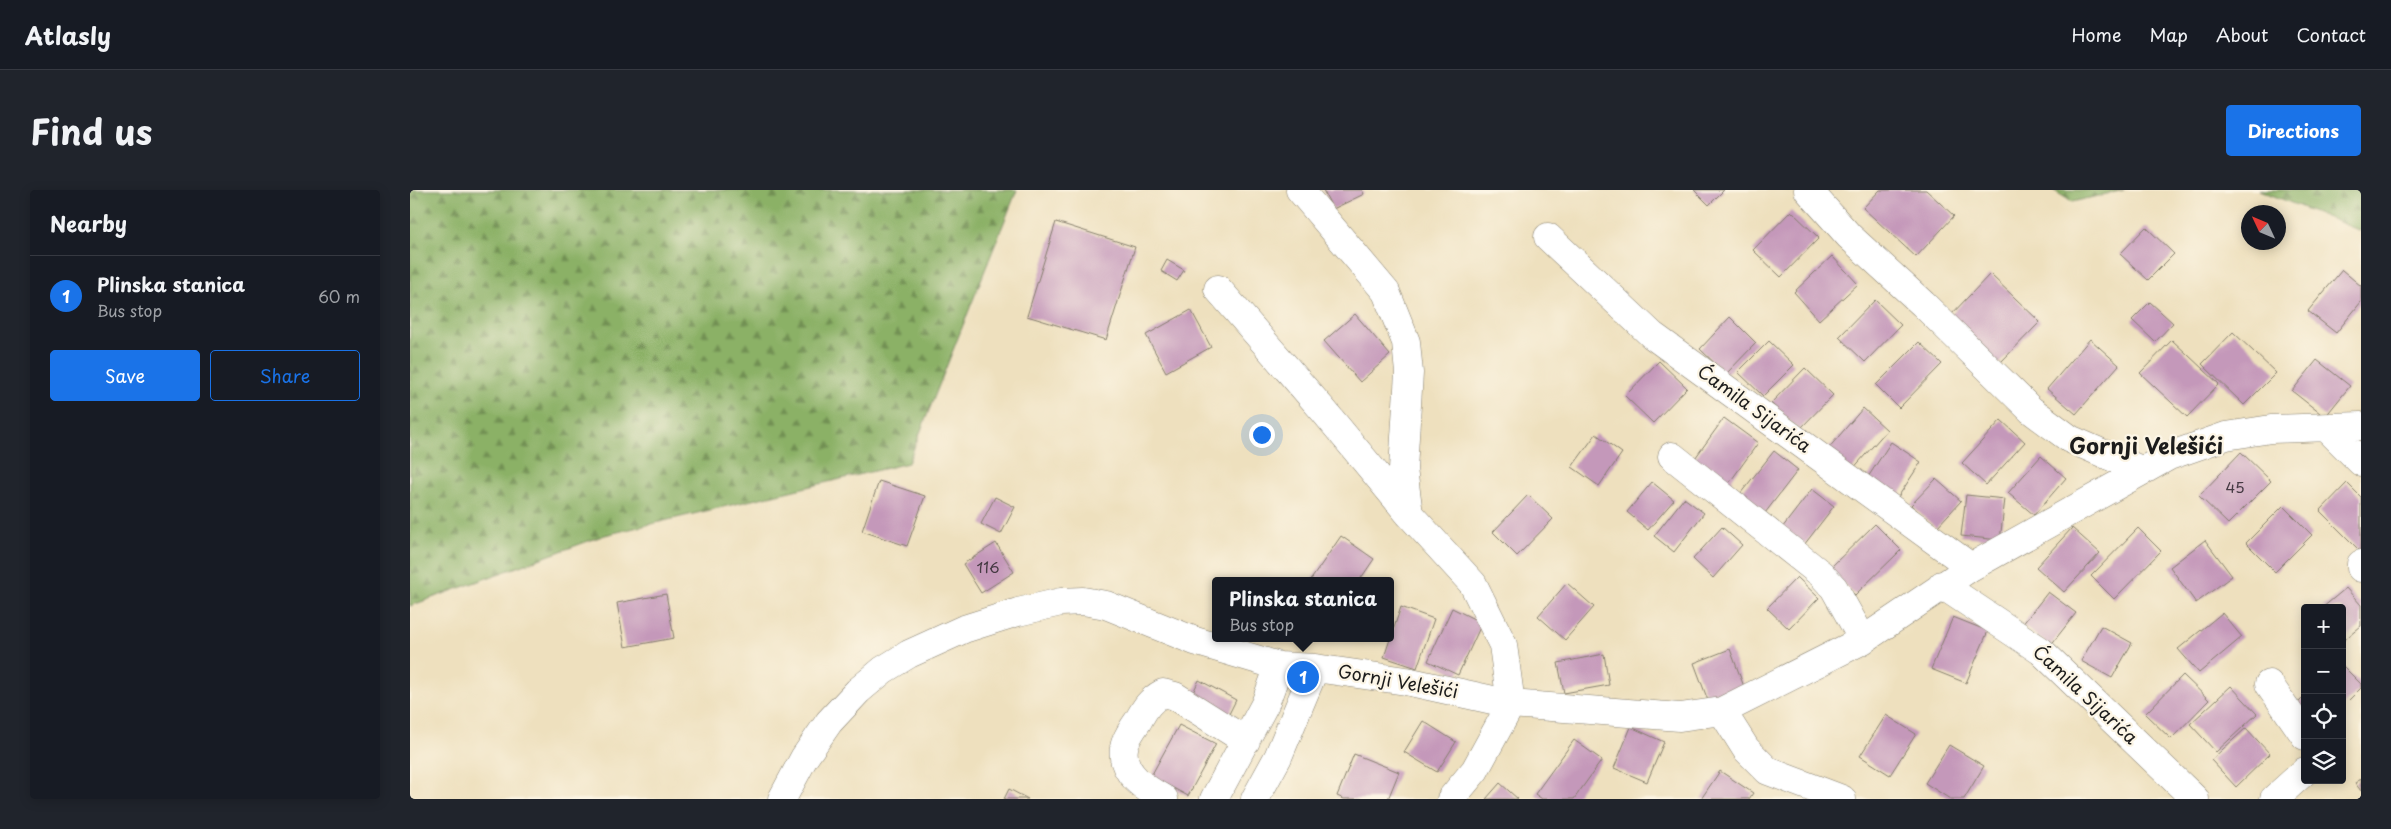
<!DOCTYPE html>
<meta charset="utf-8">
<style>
:root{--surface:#171b24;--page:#20242c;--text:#f1f3f6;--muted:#9ea1a6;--line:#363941;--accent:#1a73e8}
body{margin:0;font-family:"Playpen Sans",sans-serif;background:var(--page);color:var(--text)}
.controls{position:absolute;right:15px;bottom:15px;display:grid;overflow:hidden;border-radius:5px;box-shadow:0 2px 12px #0003}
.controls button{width:45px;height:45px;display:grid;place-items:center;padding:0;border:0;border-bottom:1px solid var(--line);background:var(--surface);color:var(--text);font:25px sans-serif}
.compass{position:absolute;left:1831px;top:15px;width:45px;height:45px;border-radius:50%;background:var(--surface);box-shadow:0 2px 12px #0003;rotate:314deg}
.you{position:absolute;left:851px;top:244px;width:18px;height:18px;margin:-12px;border:4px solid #fff;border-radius:50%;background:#1a73e8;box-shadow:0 0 0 8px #1a73e833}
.badge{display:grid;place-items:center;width:32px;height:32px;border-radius:50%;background:var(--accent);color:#fff;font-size:16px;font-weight:700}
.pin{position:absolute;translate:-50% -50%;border:2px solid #fff;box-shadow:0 1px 5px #0006}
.popup{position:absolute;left:802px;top:387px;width:182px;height:65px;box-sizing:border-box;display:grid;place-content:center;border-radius:5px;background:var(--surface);filter:drop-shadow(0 1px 4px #0005);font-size:16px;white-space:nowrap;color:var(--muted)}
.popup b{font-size:19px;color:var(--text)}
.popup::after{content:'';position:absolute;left:50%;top:100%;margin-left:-10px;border:10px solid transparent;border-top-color:var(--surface)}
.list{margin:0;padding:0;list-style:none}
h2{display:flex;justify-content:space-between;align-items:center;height:65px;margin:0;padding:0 20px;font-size:21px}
h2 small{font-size:16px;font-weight:400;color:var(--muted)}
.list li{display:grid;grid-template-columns:32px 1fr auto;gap:15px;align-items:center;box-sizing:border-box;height:80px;padding:0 20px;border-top:1px solid var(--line)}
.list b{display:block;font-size:19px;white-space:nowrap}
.list p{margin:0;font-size:16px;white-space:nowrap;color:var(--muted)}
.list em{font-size:16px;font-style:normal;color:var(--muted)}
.actions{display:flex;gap:10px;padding:15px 20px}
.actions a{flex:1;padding:11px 0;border:1px solid var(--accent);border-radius:5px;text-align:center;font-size:18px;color:var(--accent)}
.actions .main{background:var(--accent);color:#fff}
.icon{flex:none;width:28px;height:28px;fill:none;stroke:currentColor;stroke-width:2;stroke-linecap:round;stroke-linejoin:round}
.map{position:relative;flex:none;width:1951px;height:609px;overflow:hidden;border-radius:5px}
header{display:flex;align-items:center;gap:30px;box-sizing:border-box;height:70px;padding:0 25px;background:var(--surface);border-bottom:1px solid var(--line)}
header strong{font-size:24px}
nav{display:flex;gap:28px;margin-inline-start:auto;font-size:18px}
.intro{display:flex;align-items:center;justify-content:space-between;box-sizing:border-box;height:120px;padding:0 30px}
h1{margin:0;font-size:35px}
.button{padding:12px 22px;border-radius:5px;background:var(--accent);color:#fff;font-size:18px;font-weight:700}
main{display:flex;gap:30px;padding:0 30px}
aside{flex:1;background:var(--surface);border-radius:5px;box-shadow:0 2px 12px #0003}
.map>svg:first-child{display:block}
</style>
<header>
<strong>Atlasly</strong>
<nav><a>Home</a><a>Map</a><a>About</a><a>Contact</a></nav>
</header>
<div class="intro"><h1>Find us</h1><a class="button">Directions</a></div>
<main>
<aside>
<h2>Nearby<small></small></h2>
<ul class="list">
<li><span class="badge">1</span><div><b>Plinska stanica</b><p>Bus stop</p></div><em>60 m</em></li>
</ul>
<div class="actions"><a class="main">Save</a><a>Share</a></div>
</aside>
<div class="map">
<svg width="1951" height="609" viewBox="0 0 1951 609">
<defs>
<pattern id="forest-firs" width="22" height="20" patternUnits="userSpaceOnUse" patternTransform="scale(1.25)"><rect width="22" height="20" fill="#8bb166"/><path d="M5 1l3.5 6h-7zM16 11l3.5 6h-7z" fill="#718f53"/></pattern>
</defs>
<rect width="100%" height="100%" fill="#fcf5e5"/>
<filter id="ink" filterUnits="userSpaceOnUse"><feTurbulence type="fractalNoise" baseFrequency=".02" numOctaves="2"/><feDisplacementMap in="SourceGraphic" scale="10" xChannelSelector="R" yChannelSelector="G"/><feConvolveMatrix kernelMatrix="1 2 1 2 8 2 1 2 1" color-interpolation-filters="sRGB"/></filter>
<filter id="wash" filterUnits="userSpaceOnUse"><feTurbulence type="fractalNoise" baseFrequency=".0096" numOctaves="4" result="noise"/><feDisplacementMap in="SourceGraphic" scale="20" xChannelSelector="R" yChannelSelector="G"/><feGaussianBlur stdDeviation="1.12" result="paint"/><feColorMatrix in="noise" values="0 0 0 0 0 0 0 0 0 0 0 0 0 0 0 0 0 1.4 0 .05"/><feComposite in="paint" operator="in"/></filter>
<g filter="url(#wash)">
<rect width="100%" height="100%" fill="#eee0be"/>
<path fill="url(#forest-firs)" stroke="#546641" d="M 0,0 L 607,0 L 498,273 L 195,345 L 0,416 Z
M 1643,0 L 1714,0 L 1662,12 Z
M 1849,0 L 1951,0 L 1951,41 Z"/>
<g id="blocks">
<path fill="#c498ba" d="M 913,0 L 952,0 L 954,4 L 923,19 Z
M 1284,0 L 1314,0 L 1299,15 Z
M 1470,0 L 1516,0 L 1544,26 L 1506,67 L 1453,18 Z
M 1381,21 L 1409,48 L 1371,87 L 1343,60 Z
M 646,32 L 725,57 L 696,150 L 617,126 Z
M 1736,37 L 1764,64 L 1738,90 L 1710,64 Z
M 1422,66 L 1448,94 L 1409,130 L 1384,102 Z
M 757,70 L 774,80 L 767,91 L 751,81 Z
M 1932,80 L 1951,96 L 1951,112 L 1926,143 L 1898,121 Z
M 1580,84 L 1630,132 L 1589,174 L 1539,127 Z
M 1465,110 L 1491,135 L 1455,172 L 1429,147 Z
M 1740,112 L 1763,133 L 1745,152 L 1722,130 Z
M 781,120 L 801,157 L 756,182 L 736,145 Z
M 945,124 L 980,165 L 950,192 L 914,151 Z
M 1320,127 L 1346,153 L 1316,184 L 1290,159 Z
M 1823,142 L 1866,183 L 1834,215 L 1792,174 Z
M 1680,149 L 1709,175 L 1666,224 L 1637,199 Z
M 1762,150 L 1809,194 L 1777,227 L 1730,183 Z
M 1359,151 L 1384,175 L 1353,206 L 1328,182 Z
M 1509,152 L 1532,174 L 1489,218 L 1466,195 Z
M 1907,170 L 1940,196 L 1915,227 L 1882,201 Z
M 1249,171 L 1277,198 L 1243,233 L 1215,206 Z
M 1395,178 L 1423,205 L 1389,240 L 1361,213 Z
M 1453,218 L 1477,240 L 1441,281 L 1417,260 Z
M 1314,228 L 1348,253 L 1317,296 L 1283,271 Z
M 1591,230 L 1615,252 L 1576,295 L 1552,273 Z
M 1186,244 L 1212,263 L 1189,296 L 1162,277 Z
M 1481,252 L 1511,272 L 1488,307 L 1458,287 Z
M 1364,261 L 1388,280 L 1355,323 L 1330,304 Z
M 1831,262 L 1861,291 L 1818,334 L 1789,306 Z
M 1631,266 L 1656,288 L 1624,325 L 1598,303 Z
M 1526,289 L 1551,311 L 1526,338 L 1501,315 Z
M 469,291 L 515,306 L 497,356 L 452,341 Z
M 1242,292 L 1264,310 L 1238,340 L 1217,322 Z
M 1937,293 L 1951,307 L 1951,362 L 1910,321 Z
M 1402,299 L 1424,316 L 1394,355 L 1372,338 Z
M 1118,305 L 1143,329 L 1107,366 L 1083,342 Z
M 1556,305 L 1595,309 L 1590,350 L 1551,346 Z
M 585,307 L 605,317 L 591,344 L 571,334 Z
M 1274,308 L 1294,323 L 1264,362 L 1244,346 Z
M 1873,316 L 1902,345 L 1865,382 L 1836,353 Z
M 1465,334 L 1491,360 L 1445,405 L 1419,379 Z
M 1312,337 L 1332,355 L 1303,388 L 1283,369 Z
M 1662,338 L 1690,363 L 1654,402 L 1626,377 Z
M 1728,338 L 1751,361 L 1704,409 L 1681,386 Z
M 931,346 L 964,369 L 949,391 L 900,391 Z
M 1795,350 L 1822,386 L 1786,413 L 1760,377 Z
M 586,353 L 604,382 L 571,403 L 553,374 Z
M 1387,387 L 1409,408 L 1379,439 L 1357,418 Z
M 1157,393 L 1184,417 L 1155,450 L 1128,426 Z
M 1936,398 L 1951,415 L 1951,436 L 1932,452 L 1932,418 L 1912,418 Z
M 1638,402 L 1666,423 L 1640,456 L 1612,435 Z
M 256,404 L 264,448 L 215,457 L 207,413 Z
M 991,417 L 1024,429 L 1007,478 L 974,467 Z
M 1042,418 L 1072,433 L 1048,485 L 1018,471 Z
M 1812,423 L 1832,447 L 1789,483 L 1768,459 Z
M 1543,427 L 1578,441 L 1556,493 L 1521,479 Z
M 1691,436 L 1722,453 L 1702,488 L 1671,471 Z
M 1320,459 L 1336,502 L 1300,516 L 1284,473 Z
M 1194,464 L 1199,495 L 1154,503 L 1148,473 Z
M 1932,475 L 1951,494 L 1951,498 L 1932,517 Z
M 1773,485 L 1799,510 L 1761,549 L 1735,524 Z
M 789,490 L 826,510 L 816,530 L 779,511 Z
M 1821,496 L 1847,524 L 1806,562 L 1780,534 Z
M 1895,506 L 1895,521 L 1887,514 Z
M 1476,525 L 1506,544 L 1480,585 L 1450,566 Z
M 1013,531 L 1046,552 L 1027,582 L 994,562 Z
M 769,535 L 806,554 L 778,606 L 741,586 Z
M 1221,537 L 1254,552 L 1237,592 L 1204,578 Z
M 1836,538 L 1860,564 L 1826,597 L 1801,570 Z
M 1164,550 L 1192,570 L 1164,609 L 1132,609 L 1125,604 Z
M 1539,555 L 1574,576 L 1554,609 L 1540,609 L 1515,593 Z
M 944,564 L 989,582 L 978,609 L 934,609 L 927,606 Z
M 1310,581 L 1343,603 L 1339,609 L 1291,609 Z
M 1951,589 L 1951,601 L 1945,593 Z
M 1090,593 L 1108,609 L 1076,609 Z
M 599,599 L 618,609 L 594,609 Z"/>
</g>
</g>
<g filter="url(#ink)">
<use href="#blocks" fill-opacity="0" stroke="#857e6d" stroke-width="1"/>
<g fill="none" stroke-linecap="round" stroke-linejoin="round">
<g stroke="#857e6d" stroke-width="29">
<path id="minor" d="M 890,0 L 976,102 L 996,152 L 999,183 L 993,279 L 999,324
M 1398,0 L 1439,46 L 1513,114 L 1621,220 L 1660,249 L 1731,280
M 1138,47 L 1242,145 L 1561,377
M 808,99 L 913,220 L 999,324 L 1063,394 L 1093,455 L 1101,514
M 1918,239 L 1951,272
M 1262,266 L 1411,384 L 1424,398 L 1453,450
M 1951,374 L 1951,378
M 1532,395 L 1631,461 L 1785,609
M 1859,494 L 1895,546
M 1312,521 L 1336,559 L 1358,581 L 1432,609
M 372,609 L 394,568 L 419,532 L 448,501 L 473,480 L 499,464 L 554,439 L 608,422 L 651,412 L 673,411 L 696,415 L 785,451 L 869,476 L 905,478 L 996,491 L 1101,514 L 1270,527 L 1312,521 L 1453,450 L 1561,377 L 1759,266 L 1816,246 L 1861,239 L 1951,236
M 754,609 C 736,599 710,583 714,558 C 715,550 723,538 728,531 C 735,518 740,510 753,503 L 765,506 L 836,551
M 804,609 L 855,514 L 869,476
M 845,609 L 868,567 L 905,478
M 1041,609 L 1065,580 L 1101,514
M 1864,609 L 1895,581"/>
</g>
<use href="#minor" stroke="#fff" stroke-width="28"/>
</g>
</g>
<g text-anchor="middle" stroke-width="4.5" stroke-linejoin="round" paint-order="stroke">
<g font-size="15" fill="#463b44">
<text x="1825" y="303">45</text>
<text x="578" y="383">116</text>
</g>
<g font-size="18" fill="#1c1c1c" stroke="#fcf5e5">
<text transform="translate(1344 219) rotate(36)" y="6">Ćamila Sijarića</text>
<text transform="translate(988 492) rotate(10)" y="6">Gornji Velešići</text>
<text transform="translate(1675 505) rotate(43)" y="6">Ćamila Sijarića</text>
</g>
<g font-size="22" font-weight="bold" fill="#1c1c1c" stroke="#fcf5e5">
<text x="1736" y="264">Gornji Velešići</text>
</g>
</g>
</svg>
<div class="controls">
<button>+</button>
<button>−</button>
<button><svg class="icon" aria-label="locate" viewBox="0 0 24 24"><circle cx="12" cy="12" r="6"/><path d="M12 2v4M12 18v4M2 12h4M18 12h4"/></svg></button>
<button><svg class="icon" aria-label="layers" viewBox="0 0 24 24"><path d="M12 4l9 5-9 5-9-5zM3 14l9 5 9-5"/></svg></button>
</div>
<svg class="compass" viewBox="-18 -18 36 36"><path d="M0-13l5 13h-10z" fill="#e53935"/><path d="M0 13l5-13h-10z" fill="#9ea1a6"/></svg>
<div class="you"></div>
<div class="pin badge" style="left:893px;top:487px">1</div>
<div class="popup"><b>Plinska stanica</b>Bus stop</div>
</div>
</main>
